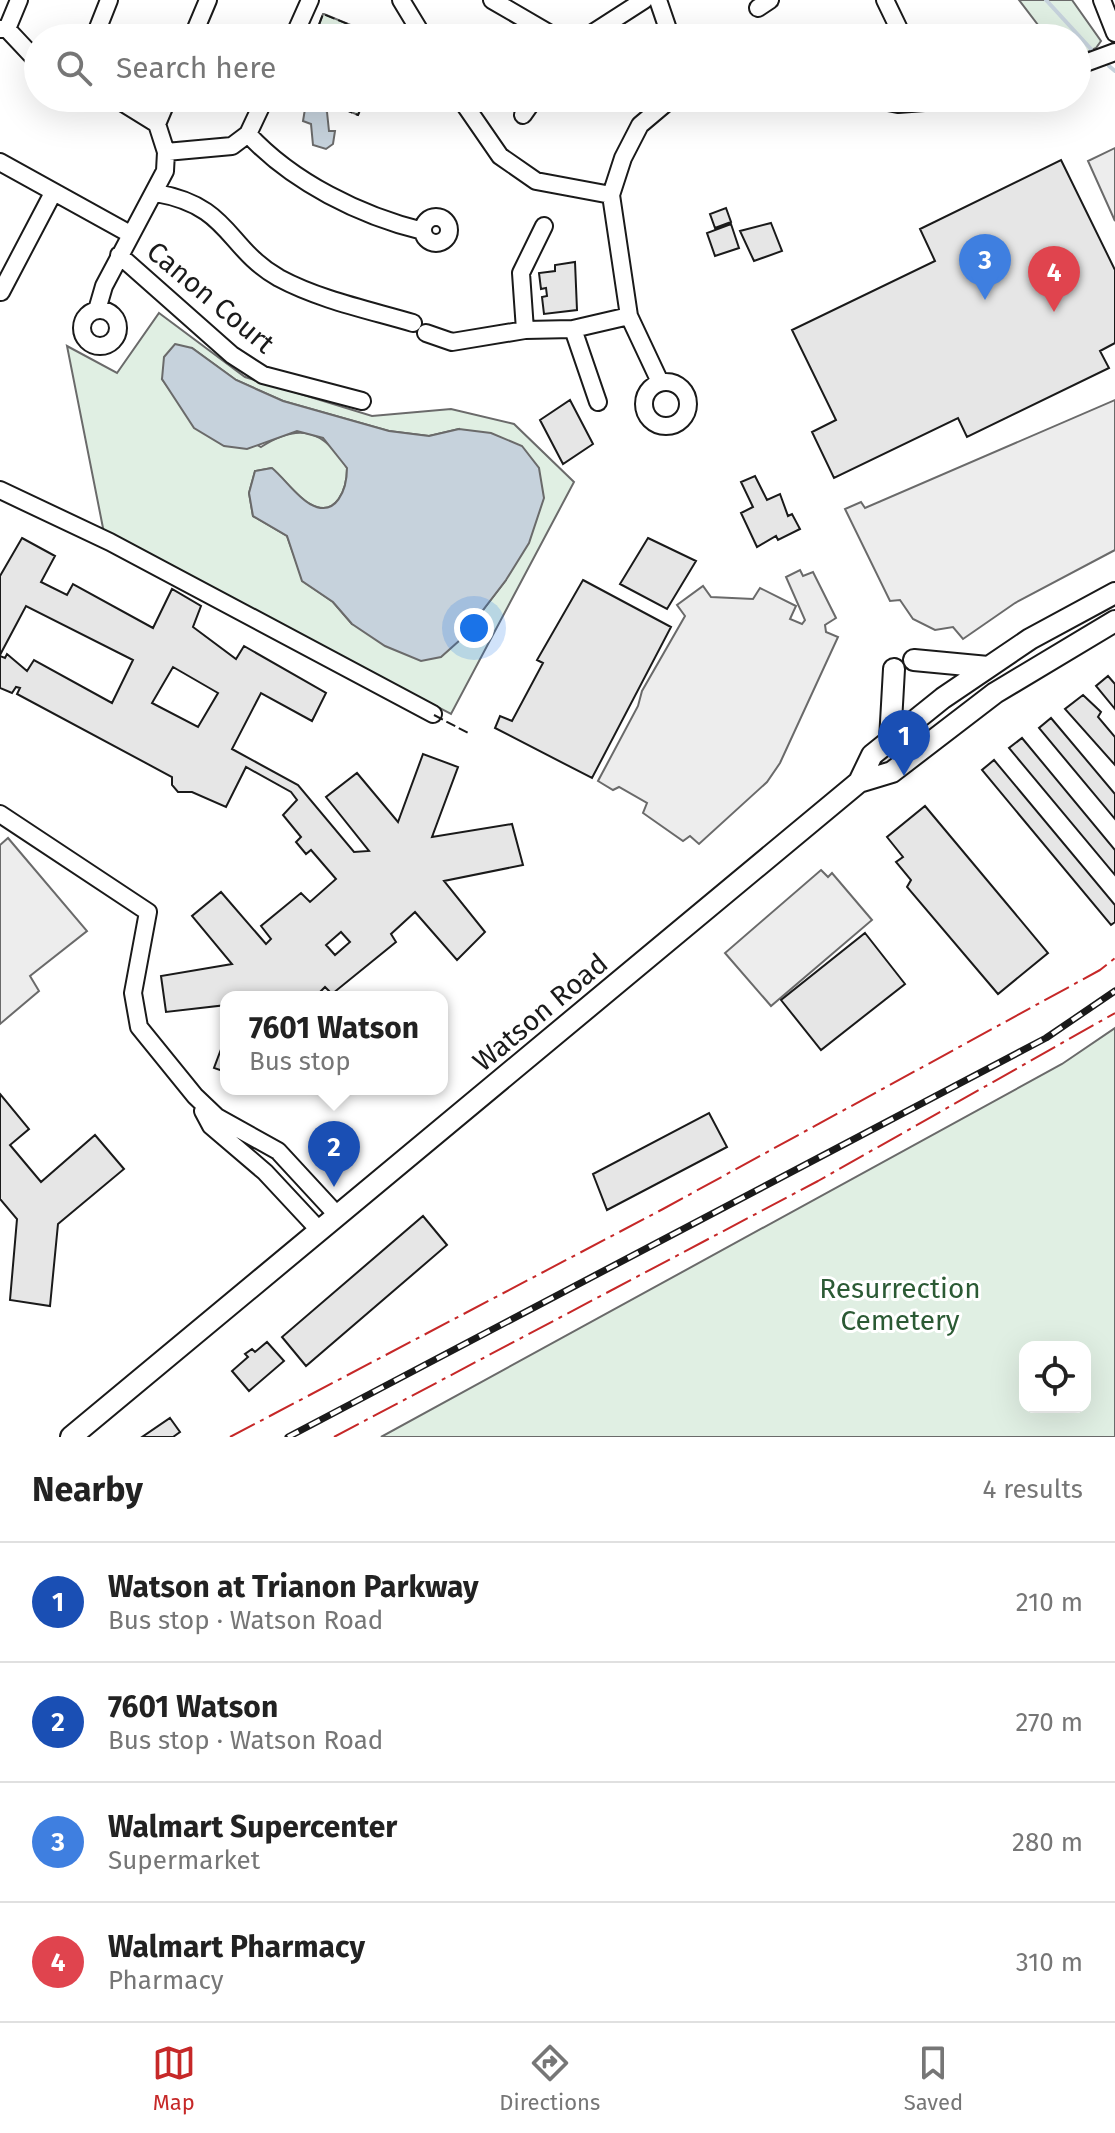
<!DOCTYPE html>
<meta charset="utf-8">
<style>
:root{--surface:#fff;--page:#f2f2f2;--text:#222;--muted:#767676;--line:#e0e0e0;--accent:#c62828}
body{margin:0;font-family:"Fira Sans",sans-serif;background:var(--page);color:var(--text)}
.controls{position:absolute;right:24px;bottom:24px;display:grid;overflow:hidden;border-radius:16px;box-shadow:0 8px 32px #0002}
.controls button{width:72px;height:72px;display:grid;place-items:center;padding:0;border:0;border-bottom:2px solid var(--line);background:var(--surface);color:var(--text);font:40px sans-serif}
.you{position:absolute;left:474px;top:628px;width:28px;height:28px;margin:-20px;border:6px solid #fff;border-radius:50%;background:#1a73e8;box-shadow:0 0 0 12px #1a73e833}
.badge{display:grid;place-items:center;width:52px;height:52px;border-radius:50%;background:var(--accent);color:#fff;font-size:26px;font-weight:700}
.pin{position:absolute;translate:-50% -66px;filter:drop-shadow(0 2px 4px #0008)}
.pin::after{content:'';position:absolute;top:42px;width:28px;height:24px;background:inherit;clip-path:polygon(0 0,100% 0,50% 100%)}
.popup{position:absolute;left:220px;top:991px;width:228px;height:104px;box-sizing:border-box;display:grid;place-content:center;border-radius:16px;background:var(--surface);filter:drop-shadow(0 2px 6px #0005);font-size:26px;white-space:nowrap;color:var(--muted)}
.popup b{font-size:30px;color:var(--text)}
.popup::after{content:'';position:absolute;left:50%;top:100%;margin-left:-16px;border:16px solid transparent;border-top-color:var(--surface)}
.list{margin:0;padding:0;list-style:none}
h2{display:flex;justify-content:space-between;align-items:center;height:104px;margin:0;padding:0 32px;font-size:34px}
h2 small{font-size:26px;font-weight:400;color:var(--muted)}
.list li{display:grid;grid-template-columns:52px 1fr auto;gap:24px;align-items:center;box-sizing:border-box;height:120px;padding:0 32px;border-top:2px solid var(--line)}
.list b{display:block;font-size:30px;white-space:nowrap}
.list p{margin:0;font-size:26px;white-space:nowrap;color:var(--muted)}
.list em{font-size:26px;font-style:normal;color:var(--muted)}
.icon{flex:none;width:44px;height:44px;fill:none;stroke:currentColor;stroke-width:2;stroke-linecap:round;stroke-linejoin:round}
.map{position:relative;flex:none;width:1115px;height:1437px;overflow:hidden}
.search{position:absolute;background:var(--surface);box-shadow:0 8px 32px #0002;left:24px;right:24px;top:24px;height:88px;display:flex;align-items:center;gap:20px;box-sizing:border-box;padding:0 28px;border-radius:44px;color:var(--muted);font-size:30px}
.sheet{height:584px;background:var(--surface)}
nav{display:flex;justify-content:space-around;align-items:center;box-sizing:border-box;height:112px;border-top:2px solid var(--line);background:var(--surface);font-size:22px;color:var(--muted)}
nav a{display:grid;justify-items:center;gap:4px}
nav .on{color:var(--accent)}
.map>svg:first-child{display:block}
</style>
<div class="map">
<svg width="1115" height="1437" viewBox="0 0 1115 1437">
<rect width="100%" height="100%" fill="#fff"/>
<path fill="#e0efe3" stroke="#6a6a6a" stroke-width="2" fill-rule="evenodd" d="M 1019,0 L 1072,0 L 1101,41 L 1096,48 L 1077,57 L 1077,38 L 1048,38 Z
M 323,14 L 324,14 L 382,38 L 314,38 Z
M 317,98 L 365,98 L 358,115 Z
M 159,313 L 245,377 L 372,416 L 451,409 L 514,424 L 574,482 L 451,714 L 104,533 L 67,346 L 117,373 ZM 192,348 L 236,380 L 283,401 L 389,431 L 429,436 L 459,429 L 506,580 L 460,640 L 352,624 L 333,602 L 303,581 L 287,536 L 253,516 L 249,493 L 255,471 L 271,468 C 284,478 296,496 310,504 C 337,519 347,488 347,468 C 324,430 299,422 261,447 L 177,400 L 162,379 Z
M 1115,1028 L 1115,1437 L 381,1437 L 1062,1064 ZM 1025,1347 L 1085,1347 L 1085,1407 L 1025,1407 Z"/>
<path fill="#ededed" stroke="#6a6a6a" stroke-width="2" d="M 1115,148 L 1115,221 L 1088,161 Z
M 1115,400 L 1115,550 L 1015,603 L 963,639 L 953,627 L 935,630 L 913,619 L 900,600 L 890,601 L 845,509 L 861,502 L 865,508 Z
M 800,570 L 803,576 L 813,572 L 836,618 L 825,625 L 826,632 L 838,637 L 780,763 L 767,782 L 699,844 L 690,836 L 683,841 L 643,813 L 647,803 L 619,787 L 613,790 L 598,781 L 638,706 L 642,691 L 685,616 L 677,605 L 703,586 L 711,597 L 753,599 L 760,588 L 796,606 L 790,619 L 802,624 L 805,620 L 786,577 Z
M 8,838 L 87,931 L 30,976 L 39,991 L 0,1024 L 0,845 Z
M 821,870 L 828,877 L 832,873 L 872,920 L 771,1006 L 725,953 Z"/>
<path fill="#c6d2dc" stroke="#6a6a6a" stroke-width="2" d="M 317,104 L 327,112 L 329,131 L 335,131 L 333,144 L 326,149 L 313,145 L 311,124 L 303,121 L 305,109 Z
M 175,344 L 192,348 L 236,380 L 283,401 L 389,431 L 429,436 L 459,429 L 491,433 L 522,446 L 539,468 L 544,498 L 529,543 L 506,580 L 460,640 L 441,657 L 421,661 L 385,646 L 352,624 L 333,602 L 302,581 L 287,536 L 253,516 L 249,493 L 255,471 L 272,468 C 284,478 297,497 310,504 C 337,519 347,488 347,468 L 323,438 L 297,431 L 247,449 L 224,446 L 194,428 L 162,379 L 164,357 Z"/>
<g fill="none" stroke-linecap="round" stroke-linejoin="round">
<path stroke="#c6d2dc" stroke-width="4" d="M 1046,0 L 1091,49
M 1109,66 L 1115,71"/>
</g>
<path fill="#e6e6e6" stroke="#1a1a1a" stroke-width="2" fill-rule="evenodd" d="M 1061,160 L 1115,270 L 1115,343 L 1100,351 L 1109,368 L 967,437 L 958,418 L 834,478 L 812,432 L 836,420 L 792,330 L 935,261 L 920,229 Z
M 726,208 L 731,222 L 715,228 L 710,214 Z
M 771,223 L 782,251 L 754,261 L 740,231 Z
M 731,224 L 739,248 L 715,256 L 707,233 Z
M 575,262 L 577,310 L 544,314 L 542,297 L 547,296 L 546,288 L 541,289 L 539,273 L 555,271 L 555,265 Z
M 570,400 L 593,444 L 563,464 L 540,420 Z
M 755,476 L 767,500 L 780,494 L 788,516 L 792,514 L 800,529 L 778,540 L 776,536 L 757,547 L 741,513 L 753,507 L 741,482 Z
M 22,538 L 55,556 L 41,582 L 67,595 L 73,584 L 153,628 L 172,589 L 201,606 L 193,627 L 236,659 L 244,646 L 326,693 L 312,721 L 261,693 L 232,749 L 298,785 L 354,852 L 369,851 L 326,797 L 357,773 L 398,822 L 423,754 L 458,767 L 432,837 L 512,824 L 523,865 L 444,881 L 485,932 L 457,960 L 415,912 L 391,934 L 396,942 L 332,994 L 325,987 L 315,997 L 226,997 L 226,1005 L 166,1012 L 161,976 L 232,964 L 192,916 L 221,892 L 266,944 L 271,939 L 261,926 L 301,893 L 310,902 L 336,879 L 311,850 L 306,854 L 296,842 L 301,837 L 283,815 L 297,800 L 291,792 L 246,767 L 226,807 L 192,792 L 178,792 L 172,785 L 172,777 L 17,694 L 20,688 L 16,687 L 12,693 L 0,688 L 0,656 L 5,658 L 7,654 L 27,671 L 34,660 L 112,703 L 133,660 L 26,606 L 0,655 L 0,576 ZM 173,667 L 218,693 L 198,727 L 152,703 ZM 341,932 L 350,942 L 335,955 L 326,945 Z
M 648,538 L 696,561 L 667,609 L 620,584 Z
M 583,580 L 671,627 L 592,778 L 495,728 L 500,716 L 512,721 L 543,663 L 537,660 Z
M 1108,676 L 1115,684 L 1115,709 L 1096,686 Z
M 1083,695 L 1101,712 L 1098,717 L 1115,737 L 1115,765 L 1065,709 Z
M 1051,718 L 1115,794 L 1115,819 L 1039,728 Z
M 1022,738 L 1115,850 L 1115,875 L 1009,748 Z
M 994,760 L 1115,905 L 1115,922 L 1111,925 L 982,770 Z
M 925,806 L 1048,953 L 998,994 L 907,887 L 911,880 L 896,862 L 903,857 L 887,837 Z
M 865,933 L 905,984 L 821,1050 L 781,1000 Z
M 226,1036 L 226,1072 L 214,1068 Z
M 0,1094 L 29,1129 L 10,1145 L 41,1182 L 95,1135 L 124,1169 L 58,1224 L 50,1306 L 10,1300 L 17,1219 L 0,1199 Z
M 709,1113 L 727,1147 L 607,1210 L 593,1174 Z
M 423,1216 L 447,1245 L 306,1366 L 282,1337 Z
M 267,1342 L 284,1361 L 249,1391 L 232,1371 L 248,1357 L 245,1354 L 252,1349 L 255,1352 Z
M 170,1418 L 180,1432 L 173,1437 L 142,1437 Z"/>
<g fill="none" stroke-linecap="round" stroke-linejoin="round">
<g stroke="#1a1a1a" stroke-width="20">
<path id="minor" d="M 401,0 L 424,38
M 492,0 L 557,38
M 658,0 L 671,38
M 885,0 L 899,29 L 899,38
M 1102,0 L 1115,33
M 758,8 L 770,0
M 0,29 L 7,29 L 38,62
M 7,29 L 19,0
M 94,38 L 109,0
M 192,38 L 208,0
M 293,38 L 310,0
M 585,38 L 644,0
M 1077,66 L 1115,52
M 460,98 L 500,156 L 536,181 L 611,195
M 867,98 L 898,104 L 977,98
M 523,115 L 535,98
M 157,124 L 168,98
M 248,134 C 292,182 361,216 423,231
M 166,152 L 232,146 L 248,134 L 265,98
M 0,162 L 130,234
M 156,193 C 231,206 226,248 279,278 C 320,300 369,310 413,323
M423 230a13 13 0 1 1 26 0a13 13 0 1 1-26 0Z
M 119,255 L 232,355 L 263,375 L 362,401
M 1,292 L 53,193
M 97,310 L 104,286 L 165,171 L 166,152 L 157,124 L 115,98
M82 328a18 18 0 1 1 36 0a18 18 0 1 1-36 0Z
M 573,329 L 598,402
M 525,330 L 521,273 L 544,226
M 426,333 L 452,342 L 525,330 L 573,329 L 629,316
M644 404a22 22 0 1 1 44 0a22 22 0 1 1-44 0Z
M 660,382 L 629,316 L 611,195 L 623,158 L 640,125 L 672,98
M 0,490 L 110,542 L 433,714
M 0,814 L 148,912 L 133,993 L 139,1027 L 195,1096 L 217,1117 L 278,1151 L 338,1216
M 203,1111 L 211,1126 L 265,1172 L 320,1231"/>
</g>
<g stroke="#1a1a1a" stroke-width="24">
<path id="major" d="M 914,660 L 988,667
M 890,740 L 894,669
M 859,782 L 872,755 L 943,698 L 1030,639 L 1115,593
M 71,1437 L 859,782 L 892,772 L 995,693 L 1115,621"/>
</g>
<use href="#minor" stroke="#fff" stroke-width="16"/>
<use href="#major" stroke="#fff" stroke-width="20"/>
<g stroke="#1a1a1a" stroke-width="7">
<path id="rail" d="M 288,1437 L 1046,1038 L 1115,991"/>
</g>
<use href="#rail" stroke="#fff" stroke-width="4" stroke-dasharray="12" stroke-linecap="butt"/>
<path stroke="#1a1a1a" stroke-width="2" stroke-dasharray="10 4" stroke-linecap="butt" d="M 314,38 L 323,14 L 382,38
M 317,98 L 358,115 L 365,98
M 434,715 L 470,734"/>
<path stroke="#c62828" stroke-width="2" stroke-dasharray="28 6 4 6" stroke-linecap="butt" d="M 230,1437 L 663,1209 L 1100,970 L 1115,958
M 334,1437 L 818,1181 L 1115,1013"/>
</g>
<g text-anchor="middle" stroke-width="6" stroke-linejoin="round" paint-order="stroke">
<g font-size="28" fill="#1a1a1a" stroke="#fff">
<text transform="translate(211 297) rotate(40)" y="10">Canon Court</text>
<text transform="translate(540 1012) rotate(-40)" y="10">Watson Road</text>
</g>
<g font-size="28" fill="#2b5a34" stroke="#fff">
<text x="900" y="1298">Resurrection<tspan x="900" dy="32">Cemetery</tspan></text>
</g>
</g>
</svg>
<div class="controls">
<button><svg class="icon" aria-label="locate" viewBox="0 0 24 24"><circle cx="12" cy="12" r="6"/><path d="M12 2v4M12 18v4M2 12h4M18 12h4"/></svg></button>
</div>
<div class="you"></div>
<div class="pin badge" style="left:904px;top:776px;background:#1a4fb4">1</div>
<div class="pin badge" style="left:334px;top:1187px;background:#1a4fb4">2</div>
<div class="popup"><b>7601 Watson</b>Bus stop</div>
<div class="pin badge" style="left:985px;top:300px;background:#3f7fe0">3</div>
<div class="pin badge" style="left:1054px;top:312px;background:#e0444e">4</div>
<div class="search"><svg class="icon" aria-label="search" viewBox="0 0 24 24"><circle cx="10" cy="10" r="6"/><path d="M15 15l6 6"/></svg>Search here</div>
</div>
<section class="sheet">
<h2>Nearby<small>4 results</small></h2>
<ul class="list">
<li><span class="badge" style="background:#1a4fb4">1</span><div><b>Watson at Trianon Parkway</b><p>Bus stop · Watson Road</p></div><em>210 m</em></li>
<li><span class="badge" style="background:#1a4fb4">2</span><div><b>7601 Watson</b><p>Bus stop · Watson Road</p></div><em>270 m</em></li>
<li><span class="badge" style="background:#3f7fe0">3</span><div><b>Walmart Supercenter</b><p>Supermarket</p></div><em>280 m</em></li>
<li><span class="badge" style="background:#e0444e">4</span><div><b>Walmart Pharmacy</b><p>Pharmacy</p></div><em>310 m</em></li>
</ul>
</section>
<nav>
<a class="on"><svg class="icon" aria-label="map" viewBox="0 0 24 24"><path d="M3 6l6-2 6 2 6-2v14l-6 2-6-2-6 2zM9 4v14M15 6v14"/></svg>Map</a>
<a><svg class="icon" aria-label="directions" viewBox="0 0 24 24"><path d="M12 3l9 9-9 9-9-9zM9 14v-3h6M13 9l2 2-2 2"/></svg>Directions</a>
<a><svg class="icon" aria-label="saved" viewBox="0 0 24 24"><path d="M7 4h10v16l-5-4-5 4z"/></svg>Saved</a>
</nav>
